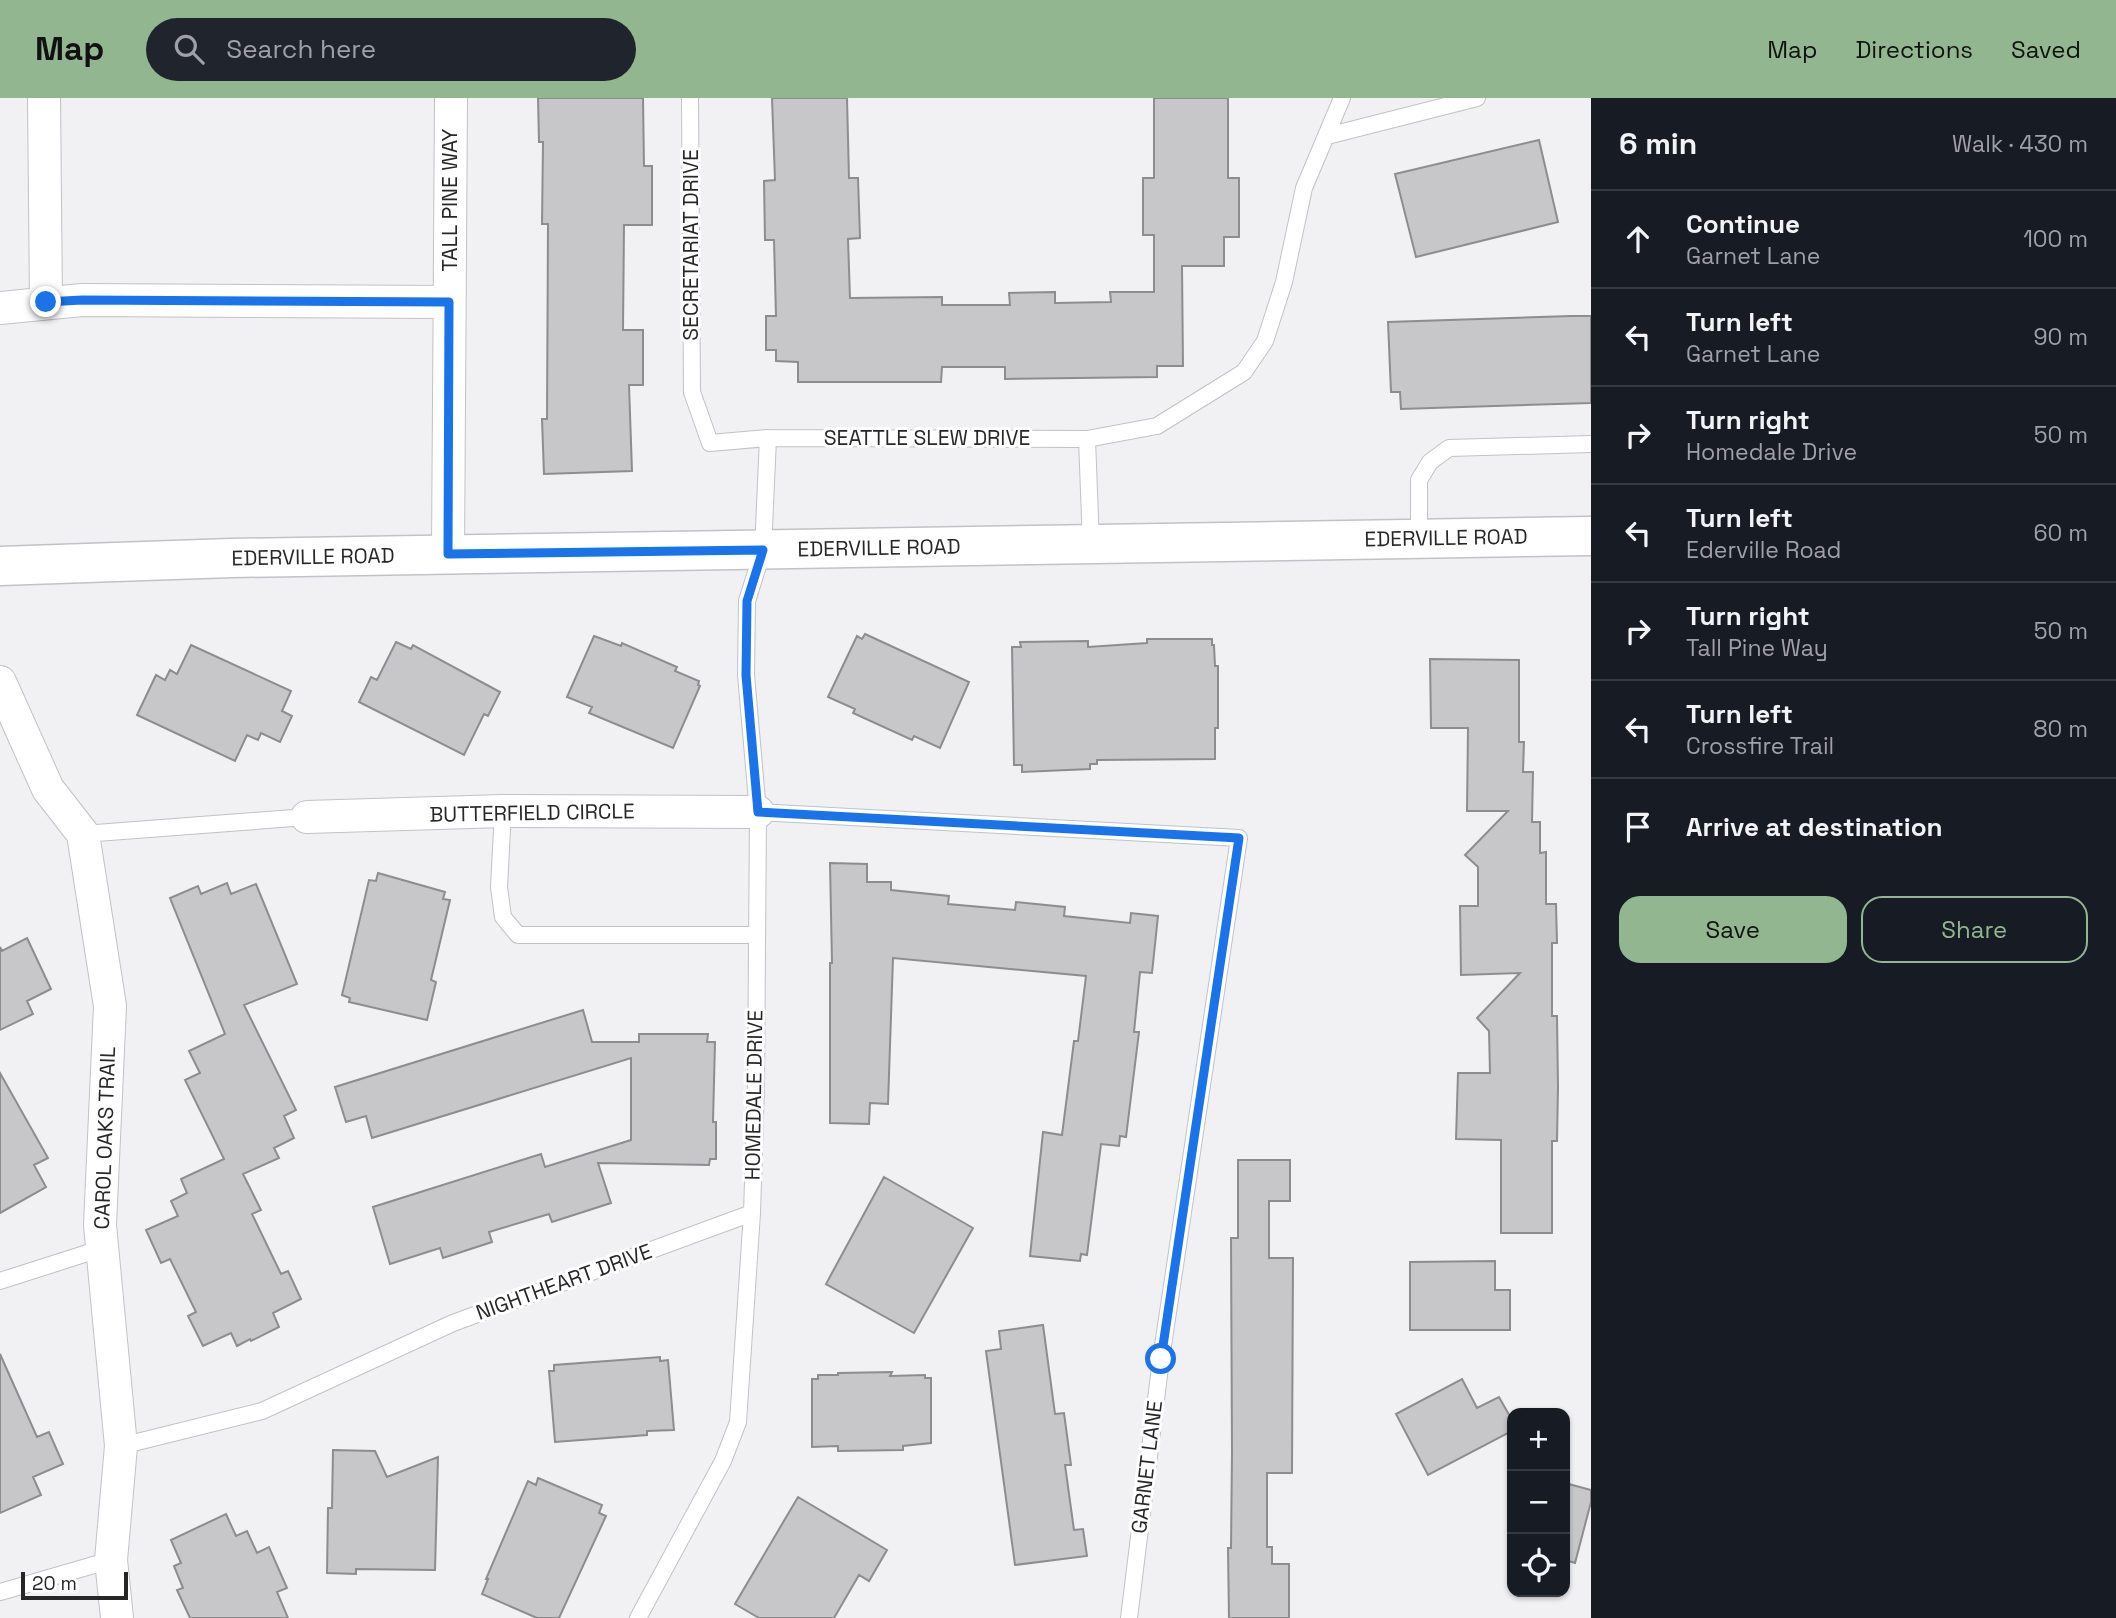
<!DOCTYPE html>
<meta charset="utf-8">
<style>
:root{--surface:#171b24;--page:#20242c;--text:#f1f3f6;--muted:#9ea1a6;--line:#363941;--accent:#92b790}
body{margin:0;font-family:"Space Grotesk",sans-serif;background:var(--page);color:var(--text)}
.controls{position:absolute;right:21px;bottom:21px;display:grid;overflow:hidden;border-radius:14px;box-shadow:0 2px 5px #0004}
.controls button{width:63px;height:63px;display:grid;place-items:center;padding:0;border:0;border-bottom:2px solid var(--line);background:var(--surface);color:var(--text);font:35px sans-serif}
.scale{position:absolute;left:21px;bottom:18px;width:107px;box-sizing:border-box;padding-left:7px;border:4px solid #272728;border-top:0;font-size:19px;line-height:24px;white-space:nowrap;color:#272728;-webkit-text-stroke:5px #fff;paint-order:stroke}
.stop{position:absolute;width:21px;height:21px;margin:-16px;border:5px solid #1a73e8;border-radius:50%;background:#fff}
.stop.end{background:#1a73e8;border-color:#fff;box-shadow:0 2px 7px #0008}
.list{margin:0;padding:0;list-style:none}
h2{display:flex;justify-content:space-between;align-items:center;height:91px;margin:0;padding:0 28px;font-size:30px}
h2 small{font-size:23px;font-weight:400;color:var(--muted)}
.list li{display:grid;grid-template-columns:46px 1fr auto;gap:21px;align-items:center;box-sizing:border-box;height:98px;padding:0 28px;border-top:2px solid var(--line)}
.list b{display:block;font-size:26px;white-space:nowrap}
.list p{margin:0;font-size:23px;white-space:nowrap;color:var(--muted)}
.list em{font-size:23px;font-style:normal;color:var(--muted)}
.actions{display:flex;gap:14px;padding:21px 28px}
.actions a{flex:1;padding:16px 0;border:2px solid var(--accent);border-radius:21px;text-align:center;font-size:24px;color:var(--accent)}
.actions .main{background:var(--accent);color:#111}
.icon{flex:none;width:38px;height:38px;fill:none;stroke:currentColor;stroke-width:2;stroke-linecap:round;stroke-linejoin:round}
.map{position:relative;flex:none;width:1591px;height:1520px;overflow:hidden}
header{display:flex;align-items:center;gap:42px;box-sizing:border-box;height:98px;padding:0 35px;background:var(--accent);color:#111}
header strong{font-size:33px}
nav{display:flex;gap:38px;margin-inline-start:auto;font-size:24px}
.search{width:490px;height:63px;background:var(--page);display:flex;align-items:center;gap:18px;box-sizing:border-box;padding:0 24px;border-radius:38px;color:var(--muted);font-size:26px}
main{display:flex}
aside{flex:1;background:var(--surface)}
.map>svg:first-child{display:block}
</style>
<header>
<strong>Map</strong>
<div class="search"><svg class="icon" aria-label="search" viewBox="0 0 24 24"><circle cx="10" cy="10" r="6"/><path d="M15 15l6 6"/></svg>Search here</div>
<nav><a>Map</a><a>Directions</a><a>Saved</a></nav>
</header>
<main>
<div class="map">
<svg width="1591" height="1520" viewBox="0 0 1591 1520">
<rect width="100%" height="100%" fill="#f1f0f3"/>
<path fill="#c7c6c9" stroke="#8d8c8f" stroke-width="2" d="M 538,0 L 643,0 L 644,68 L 652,68 L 652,127 L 624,127 L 623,232 L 643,232 L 643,287 L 629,287 L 632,373 L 544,376 L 542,321 L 547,321 L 548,126 L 542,126 L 543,44 L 539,44 Z
M 772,0 L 847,0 L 849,80 L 858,80 L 860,140 L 848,141 L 850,200 L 942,199 L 942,207 L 1010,207 L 1009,195 L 1055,194 L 1055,205 L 1111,204 L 1110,194 L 1154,194 L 1154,137 L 1143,137 L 1143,80 L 1154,80 L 1154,0 L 1228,0 L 1228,80 L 1239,80 L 1239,139 L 1224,139 L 1224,168 L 1182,168 L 1183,268 L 1157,268 L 1157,279 L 1005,281 L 1005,269 L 942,269 L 941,284 L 798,284 L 798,264 L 776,263 L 776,252 L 766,252 L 766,218 L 776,218 L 774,142 L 765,142 L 764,83 L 775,82 Z
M 1539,42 L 1558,124 L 1416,159 L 1395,76 Z
M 1571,218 L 1591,218 L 1591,305 L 1401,311 L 1400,294 L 1391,294 L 1388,224 Z
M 865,536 L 969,584 L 940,650 L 914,638 L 912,642 L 853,615 L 855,611 L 828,599 L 857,538 L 862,541 Z
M 594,538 L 621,548 L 622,545 L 677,569 L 675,573 L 699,583 L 698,587 L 700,588 L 673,650 L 589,615 L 592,609 L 567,599 Z
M 1147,541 L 1212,541 L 1212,547 L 1214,547 L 1215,568 L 1218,568 L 1218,630 L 1215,630 L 1215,661 L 1097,662 L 1097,666 L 1090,666 L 1090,671 L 1022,674 L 1022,667 L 1014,667 L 1012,549 L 1021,549 L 1020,544 L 1088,543 L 1088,549 L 1147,545 Z
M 396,544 L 411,551 L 413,547 L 500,594 L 488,618 L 484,616 L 464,657 L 359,604 L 371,579 L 377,582 Z
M 191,547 L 291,593 L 282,613 L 292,618 L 280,644 L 261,635 L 258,642 L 247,637 L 235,663 L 137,617 L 156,577 L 165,582 L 170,572 L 177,576 Z
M 1430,561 L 1519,562 L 1519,644 L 1524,644 L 1523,674 L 1533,674 L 1532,724 L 1540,724 L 1540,755 L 1546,754 L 1546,806 L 1556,806 L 1557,845 L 1552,845 L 1552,918 L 1557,918 L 1558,989 L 1557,1043 L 1552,1043 L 1552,1135 L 1501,1135 L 1501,1042 L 1456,1041 L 1458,975 L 1490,975 L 1489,933 L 1477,920 L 1520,875 L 1461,877 L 1460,808 L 1478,808 L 1478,769 L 1465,757 L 1508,713 L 1467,713 L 1468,630 L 1431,630 Z
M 830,765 L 867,766 L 867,784 L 891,784 L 891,792 L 949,798 L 948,806 L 1015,812 L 1016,804 L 1065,809 L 1064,818 L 1130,825 L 1131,815 L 1158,818 L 1152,875 L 1140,874 L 1134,934 L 1139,934 L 1126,1039 L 1120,1038 L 1119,1048 L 1101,1046 L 1087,1157 L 1081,1156 L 1080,1163 L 1030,1158 L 1043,1034 L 1062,1037 L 1074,943 L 1078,943 L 1086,878 L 893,860 L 888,1006 L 870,1005 L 869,1026 L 830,1025 L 830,865 L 832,865 Z
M 378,775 L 445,794 L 443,801 L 450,802 L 431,882 L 436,884 L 427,922 L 349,904 L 350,900 L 342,897 L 369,782 L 376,783 Z
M 227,785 L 231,796 L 256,786 L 297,886 L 244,907 L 296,1012 L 284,1018 L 294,1040 L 274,1050 L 279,1060 L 243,1076 L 261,1112 L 252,1116 L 281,1176 L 288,1173 L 301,1201 L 273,1215 L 279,1229 L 251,1243 L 250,1241 L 237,1248 L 231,1235 L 203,1248 L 188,1218 L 196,1214 L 170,1161 L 161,1165 L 146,1132 L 178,1118 L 171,1103 L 187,1095 L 181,1081 L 224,1061 L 185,982 L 200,975 L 189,953 L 225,936 L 170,800 L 198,788 L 201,796 Z
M 27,840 L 51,891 L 27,903 L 33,916 L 0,932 L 0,849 L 2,853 Z
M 583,912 L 592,944 L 639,944 L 639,936 L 708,936 L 707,944 L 715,944 L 713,1024 L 716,1024 L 716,1061 L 710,1061 L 709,1067 L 598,1065 L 611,1105 L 552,1124 L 549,1116 L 489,1134 L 492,1144 L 443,1160 L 440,1150 L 390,1166 L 373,1109 L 541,1056 L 545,1069 L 631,1042 L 631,960 L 372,1040 L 366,1018 L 346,1024 L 335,989 Z
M 0,975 L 48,1060 L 34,1067 L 46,1089 L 0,1115 Z
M 1238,1062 L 1290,1062 L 1290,1103 L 1269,1103 L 1269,1160 L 1293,1160 L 1292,1375 L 1267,1375 L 1267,1449 L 1272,1449 L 1272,1466 L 1289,1466 L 1289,1520 L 1229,1520 L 1228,1450 L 1231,1450 L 1232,1354 L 1231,1140 L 1238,1140 Z
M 884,1079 L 973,1130 L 914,1235 L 826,1186 Z
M 1495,1163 L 1495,1192 L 1510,1192 L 1510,1232 L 1410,1232 L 1410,1164 Z
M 1043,1227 L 1055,1316 L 1064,1315 L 1071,1367 L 1065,1367 L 1074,1432 L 1083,1431 L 1087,1458 L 1015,1467 L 986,1253 L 1001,1251 L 999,1233 Z
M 0,1256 L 37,1339 L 49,1334 L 63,1366 L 33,1379 L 41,1397 L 0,1415 Z
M 660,1259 L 660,1263 L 668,1262 L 674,1332 L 647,1333 L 647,1337 L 555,1344 L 549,1273 L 554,1273 L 554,1267 Z
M 892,1274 L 890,1278 L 925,1277 L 925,1280 L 931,1280 L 931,1345 L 903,1348 L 903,1352 L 838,1353 L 838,1348 L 812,1349 L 812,1281 L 818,1281 L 818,1277 L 838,1277 L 838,1275 Z
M 1462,1281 L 1477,1310 L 1499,1299 L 1512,1322 L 1512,1333 L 1428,1377 L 1396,1316 Z
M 333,1352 L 375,1353 L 387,1379 L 438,1359 L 435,1472 L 356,1471 L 356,1476 L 327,1475 L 328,1410 L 332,1410 Z
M 538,1380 L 602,1407 L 599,1415 L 606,1418 L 559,1520 L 537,1520 L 482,1496 L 488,1481 L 486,1481 L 528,1383 L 536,1387 Z
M 1565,1385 L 1591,1392 L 1591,1404 L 1575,1465 L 1565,1462 Z
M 798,1399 L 887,1452 L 869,1483 L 859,1477 L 834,1520 L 759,1520 L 735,1506 Z
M 226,1416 L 236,1438 L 247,1433 L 257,1455 L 269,1449 L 287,1490 L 277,1494 L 288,1520 L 190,1520 L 177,1492 L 183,1490 L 174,1468 L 181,1465 L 171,1442 Z"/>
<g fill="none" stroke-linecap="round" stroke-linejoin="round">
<g stroke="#c3c1c5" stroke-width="18">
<path id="service" d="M 690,0 L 692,294 L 710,345 L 768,340 L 1087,341 L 1157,328 L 1244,274 L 1265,243 L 1284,184 L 1304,90 L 1342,0
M 1327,38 L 1477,0
M 1087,341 L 1091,446
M 1419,441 L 1419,382 L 1430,364 L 1449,350 L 1591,346
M 503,713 L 499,789 L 503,819 L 518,837 L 757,837
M 758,714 L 1239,740 L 1161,1261 L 1129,1520
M 83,736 L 307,719
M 0,1183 L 103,1150
M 121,1348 L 262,1313 L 453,1225 L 752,1115
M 0,1494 L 111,1462
M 638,1520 L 723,1363 L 738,1324 L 752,1115 L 756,988 L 758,714 L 746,577 L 747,503 L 763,452 L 768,340"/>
</g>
<g stroke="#c3c1c5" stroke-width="34">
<path id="minor" d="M 44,0 L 46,204
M 0,210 L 82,202 L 449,204
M 448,456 L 451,0
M 0,584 L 48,691 L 83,736 L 110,908 L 100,1127 L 121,1348 L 111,1462 L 117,1520
M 307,719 L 503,713 L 758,714"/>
</g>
<g stroke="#c3c1c5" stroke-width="41">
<path id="tertiary" d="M 0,468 L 231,460 L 1591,438"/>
</g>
<use href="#service" stroke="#fff" stroke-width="16"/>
<use href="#minor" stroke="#fff" stroke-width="32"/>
<use href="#tertiary" stroke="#fff" stroke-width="38"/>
</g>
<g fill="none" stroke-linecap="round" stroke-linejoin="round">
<path stroke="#1a73e8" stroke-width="9" d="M 46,204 L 82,202 L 449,204 L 448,456 L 763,452 L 747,503 L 746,577 L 758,714 L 1239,740 L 1161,1261"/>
</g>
<g text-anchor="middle" stroke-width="6" stroke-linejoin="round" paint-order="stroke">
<g font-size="21" fill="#272728" stroke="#fff">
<text transform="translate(450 102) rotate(-90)" y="7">TALL PINE WAY</text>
<text transform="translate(691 147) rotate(-90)" y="7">SECRETARIAT DRIVE</text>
<text x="927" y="347">SEATTLE SLEW DRIVE</text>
<text transform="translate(1446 440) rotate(-1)" y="7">EDERVILLE ROAD</text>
<text transform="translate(879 450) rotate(-1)" y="7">EDERVILLE ROAD</text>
<text transform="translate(313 459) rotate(-1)" y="7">EDERVILLE ROAD</text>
<text transform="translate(532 715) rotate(-1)" y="7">BUTTERFIELD CIRCLE</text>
<text transform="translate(754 997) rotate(-89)" y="7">HOMEDALE DRIVE</text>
<text transform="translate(105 1040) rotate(-88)" y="7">CAROL OAKS TRAIL</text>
<text transform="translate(564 1184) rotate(-20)" y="7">NIGHTHEART DRIVE</text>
<text transform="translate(1147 1369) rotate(-83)" y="7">GARNET LANE</text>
</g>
</g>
</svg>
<div class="controls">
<button>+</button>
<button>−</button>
<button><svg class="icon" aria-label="locate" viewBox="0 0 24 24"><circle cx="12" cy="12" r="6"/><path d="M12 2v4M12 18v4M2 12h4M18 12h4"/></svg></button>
</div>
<div class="scale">20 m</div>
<div class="stop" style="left:1161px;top:1261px"></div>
<div class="stop end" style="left:46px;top:204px"></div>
</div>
<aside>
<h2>6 min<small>Walk · 430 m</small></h2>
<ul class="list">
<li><svg class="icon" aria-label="ahead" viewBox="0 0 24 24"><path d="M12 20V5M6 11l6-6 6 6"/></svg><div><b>Continue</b><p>Garnet Lane</p></div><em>100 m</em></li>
<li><svg class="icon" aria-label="left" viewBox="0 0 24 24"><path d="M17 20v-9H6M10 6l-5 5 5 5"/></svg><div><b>Turn left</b><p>Garnet Lane</p></div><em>90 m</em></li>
<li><svg class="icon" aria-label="right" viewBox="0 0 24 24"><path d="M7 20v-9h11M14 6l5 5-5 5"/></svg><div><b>Turn right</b><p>Homedale Drive</p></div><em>50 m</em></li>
<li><svg class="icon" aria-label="left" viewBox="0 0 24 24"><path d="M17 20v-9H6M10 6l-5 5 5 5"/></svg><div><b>Turn left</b><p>Ederville Road</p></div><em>60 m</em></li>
<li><svg class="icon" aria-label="right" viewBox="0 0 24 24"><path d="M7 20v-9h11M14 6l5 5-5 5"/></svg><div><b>Turn right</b><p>Tall Pine Way</p></div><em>50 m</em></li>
<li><svg class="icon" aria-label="left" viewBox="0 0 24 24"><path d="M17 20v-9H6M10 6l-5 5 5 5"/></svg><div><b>Turn left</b><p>Crossfire Trail</p></div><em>80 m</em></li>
<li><svg class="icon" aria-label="arrive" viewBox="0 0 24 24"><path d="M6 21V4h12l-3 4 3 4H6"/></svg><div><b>Arrive at destination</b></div></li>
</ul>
<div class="actions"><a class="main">Save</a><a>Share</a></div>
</aside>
</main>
